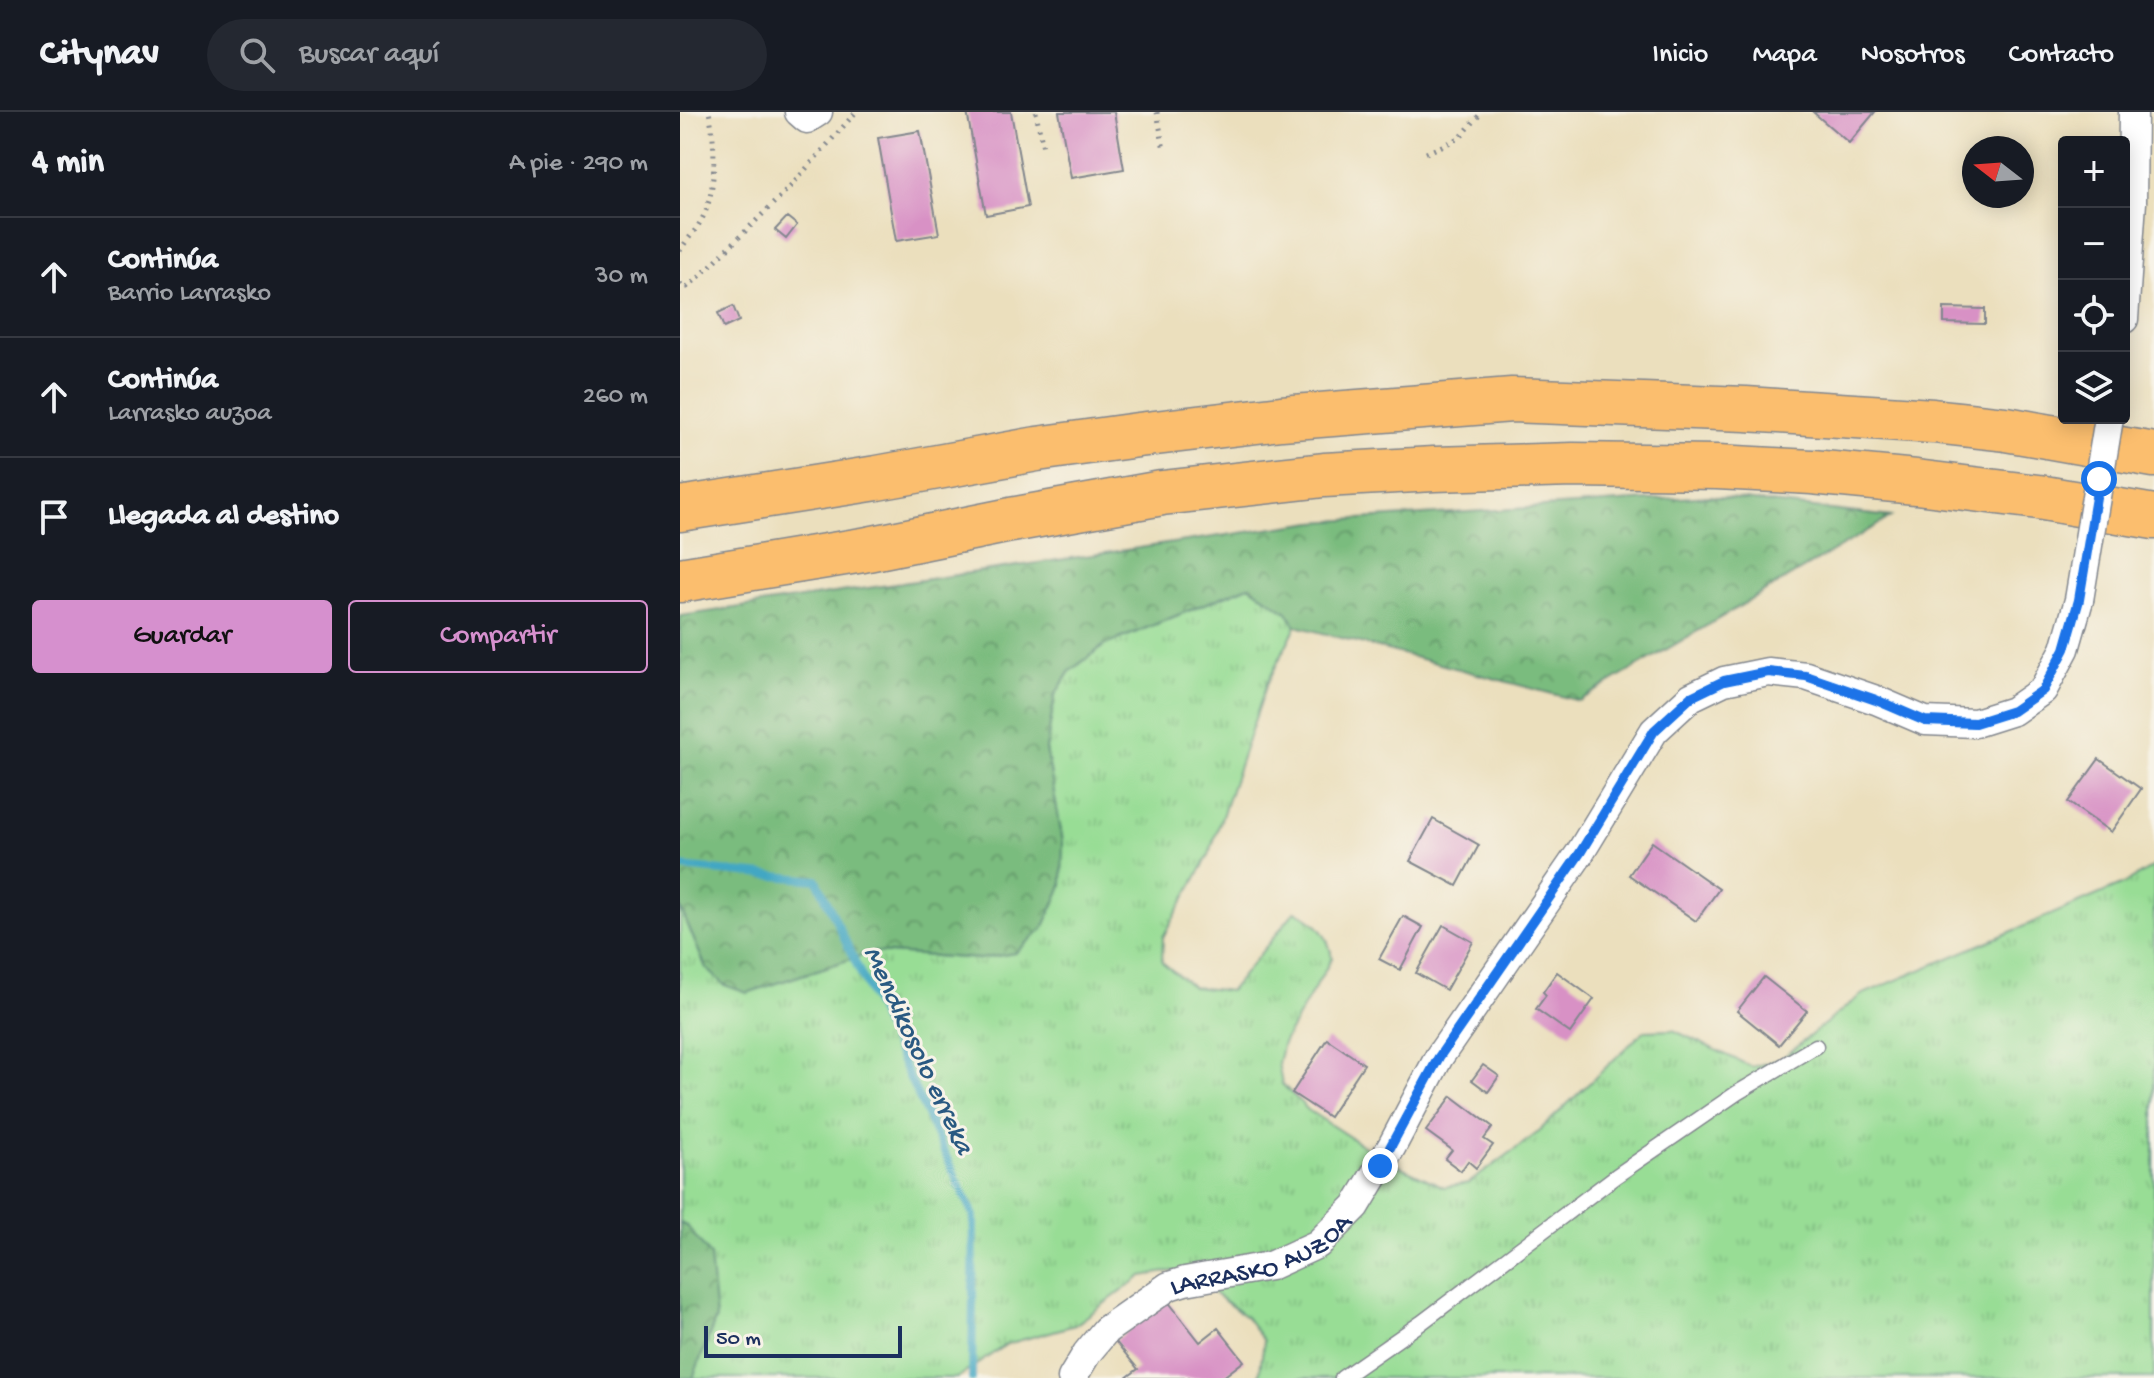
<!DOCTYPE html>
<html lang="es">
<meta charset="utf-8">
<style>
:root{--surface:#171b24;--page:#242831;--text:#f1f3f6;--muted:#9ea1a6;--line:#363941;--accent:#d690ce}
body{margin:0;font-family:"Gochi Hand",sans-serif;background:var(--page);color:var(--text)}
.controls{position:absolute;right:24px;top:24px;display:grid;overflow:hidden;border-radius:8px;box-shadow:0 4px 20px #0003}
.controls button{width:72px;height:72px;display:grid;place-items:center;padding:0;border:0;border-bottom:2px solid var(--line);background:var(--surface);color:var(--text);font:40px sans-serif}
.compass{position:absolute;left:1282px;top:24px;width:72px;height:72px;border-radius:50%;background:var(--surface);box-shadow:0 4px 20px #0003;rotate:287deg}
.scale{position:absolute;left:24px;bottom:20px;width:198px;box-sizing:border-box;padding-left:8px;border:4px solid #1b2f5e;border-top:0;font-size:22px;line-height:28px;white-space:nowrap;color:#1b2f5e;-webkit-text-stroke:6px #f7f3e8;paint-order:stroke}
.stop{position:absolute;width:24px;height:24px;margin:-18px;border:6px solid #1a73e8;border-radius:50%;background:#fff}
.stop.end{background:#1a73e8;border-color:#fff;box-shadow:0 2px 8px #0008}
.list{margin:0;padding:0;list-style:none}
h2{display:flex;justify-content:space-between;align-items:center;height:104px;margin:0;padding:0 32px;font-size:34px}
h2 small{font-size:26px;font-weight:400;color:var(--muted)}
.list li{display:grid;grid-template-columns:52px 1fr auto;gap:24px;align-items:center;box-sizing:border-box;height:120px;padding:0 32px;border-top:2px solid var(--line)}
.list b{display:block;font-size:30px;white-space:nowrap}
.list p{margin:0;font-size:26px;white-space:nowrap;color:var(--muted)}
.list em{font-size:26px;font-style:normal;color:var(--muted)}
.actions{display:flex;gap:16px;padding:24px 32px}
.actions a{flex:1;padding:18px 0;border:2px solid var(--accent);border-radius:8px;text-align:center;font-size:28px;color:var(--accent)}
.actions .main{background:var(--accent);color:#111}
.icon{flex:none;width:44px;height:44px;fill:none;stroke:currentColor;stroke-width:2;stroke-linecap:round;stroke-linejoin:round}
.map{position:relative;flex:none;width:1474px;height:1266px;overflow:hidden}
header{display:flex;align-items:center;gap:48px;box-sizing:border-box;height:112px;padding:0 40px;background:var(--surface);border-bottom:2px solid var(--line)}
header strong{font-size:38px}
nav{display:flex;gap:44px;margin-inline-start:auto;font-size:28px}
.search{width:560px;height:72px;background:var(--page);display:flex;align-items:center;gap:20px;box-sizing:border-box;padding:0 28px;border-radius:44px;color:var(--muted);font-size:30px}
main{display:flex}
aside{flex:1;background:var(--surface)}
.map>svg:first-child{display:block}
</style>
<header>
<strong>Citynav</strong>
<div class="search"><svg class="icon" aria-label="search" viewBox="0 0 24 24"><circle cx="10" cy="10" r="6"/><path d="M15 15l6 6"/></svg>Buscar aquí</div>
<nav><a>Inicio</a><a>Mapa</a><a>Nosotros</a><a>Contacto</a></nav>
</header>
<main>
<aside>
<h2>4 min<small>A pie · 290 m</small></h2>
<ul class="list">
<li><svg class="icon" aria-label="ahead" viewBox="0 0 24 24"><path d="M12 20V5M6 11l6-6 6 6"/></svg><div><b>Continúa</b><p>Barrio Larrasko</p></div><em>30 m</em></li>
<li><svg class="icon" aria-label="ahead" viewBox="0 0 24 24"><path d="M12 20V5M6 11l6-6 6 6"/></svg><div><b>Continúa</b><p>Larrasko auzoa</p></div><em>260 m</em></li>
<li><svg class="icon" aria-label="arrive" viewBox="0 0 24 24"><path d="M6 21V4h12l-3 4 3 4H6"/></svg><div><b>Llegada al destino</b></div></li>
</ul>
<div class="actions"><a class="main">Guardar</a><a>Compartir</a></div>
</aside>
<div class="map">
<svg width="1474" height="1266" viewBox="0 0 1474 1266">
<defs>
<pattern id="grass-tufts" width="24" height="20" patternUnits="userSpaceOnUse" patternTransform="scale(2)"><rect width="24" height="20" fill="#98dd95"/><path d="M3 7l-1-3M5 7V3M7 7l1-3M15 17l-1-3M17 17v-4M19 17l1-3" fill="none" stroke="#82be83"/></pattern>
<pattern id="forest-crowns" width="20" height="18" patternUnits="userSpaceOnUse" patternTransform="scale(2)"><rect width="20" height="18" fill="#7abc7e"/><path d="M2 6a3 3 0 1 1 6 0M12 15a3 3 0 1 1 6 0" fill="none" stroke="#63996a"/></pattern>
</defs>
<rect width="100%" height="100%" fill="#f7f3e8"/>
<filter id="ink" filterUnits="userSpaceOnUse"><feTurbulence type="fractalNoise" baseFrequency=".0125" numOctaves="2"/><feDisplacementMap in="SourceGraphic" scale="16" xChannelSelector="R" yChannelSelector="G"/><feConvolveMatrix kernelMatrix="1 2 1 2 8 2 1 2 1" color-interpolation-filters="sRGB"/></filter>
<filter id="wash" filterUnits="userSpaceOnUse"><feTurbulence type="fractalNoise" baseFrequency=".006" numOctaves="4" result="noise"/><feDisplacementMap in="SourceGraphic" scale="32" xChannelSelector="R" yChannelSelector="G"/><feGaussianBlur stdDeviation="1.8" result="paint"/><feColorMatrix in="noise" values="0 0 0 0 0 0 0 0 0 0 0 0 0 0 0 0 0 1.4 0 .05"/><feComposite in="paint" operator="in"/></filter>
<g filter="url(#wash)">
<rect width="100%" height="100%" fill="#ebdfbd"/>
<path fill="url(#grass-tufts)" stroke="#5a867a" stroke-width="2" d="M 569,474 L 607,500 L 616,514 L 586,574 L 529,743 L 483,825 L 482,850 L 513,875 L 550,879 L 615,799 C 636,808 649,823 652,846 L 603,931 L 598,951 L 602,972 L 628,998 L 702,1046 L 764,1075 L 789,1071 L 856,1022 L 964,919 L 993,918 L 1072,955 L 1101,947 L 1181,883 L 1446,771 L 1474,754 L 1474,1266 L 579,1266 L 584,1229 L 566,1205 L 516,1168 L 493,1159 L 462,1164 L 395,1213 L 327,1232 L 277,1266 L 13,1266 L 36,1206 L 8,1115 L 0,1111 L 0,795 L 26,856 L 67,881 L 192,840 L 300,847 L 383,730 L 366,637 L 375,583 L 390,559 L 425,533 Z"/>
<path fill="url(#forest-crowns)" stroke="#4a766e" stroke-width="2" d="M 1030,384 L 1211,405 L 899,589 L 616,514 L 607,500 L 569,474 L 425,533 L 390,559 L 375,583 L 366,637 L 383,730 L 382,774 L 363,817 L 335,841 L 300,847 L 192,840 L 67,881 L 44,873 L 26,856 L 0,795 L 0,504 L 634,410 Z
M 0,1111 L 8,1115 L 30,1144 L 36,1206 L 13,1266 L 0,1266 Z"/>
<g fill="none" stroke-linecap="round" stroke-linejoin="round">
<path stroke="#43a7c3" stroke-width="8" d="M 0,755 L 137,768 L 294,1104 L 292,1266"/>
</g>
<g id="blocks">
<path fill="#d891c5" d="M 287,0 L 331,0 L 348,95 L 306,103 Z
M 379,0 L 434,0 L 444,57 L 391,66 Z
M 1133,0 L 1195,0 L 1169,31 Z
M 240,19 L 259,122 L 216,129 L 198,26 Z
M 107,105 L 117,113 L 106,127 L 95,118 Z
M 53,194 L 59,209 L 44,216 L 38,201 Z
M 1264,196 L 1305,197 L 1305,212 L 1264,211 Z
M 1419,647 L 1461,677 L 1431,720 L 1388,690 Z
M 753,707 L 799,733 L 777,774 L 730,749 Z
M 972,730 L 1039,777 L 1016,809 L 949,763 Z
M 723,804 L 743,815 L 720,858 L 699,847 Z
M 763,813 L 793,830 L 766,878 L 736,861 Z
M 877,860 L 914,887 L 890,921 L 856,897 L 866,883 L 863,880 Z
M 1084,865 L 1127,899 L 1099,933 L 1057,899 Z
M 647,927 L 684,952 L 649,1005 L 612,981 Z
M 803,953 L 819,964 L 808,980 L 792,968 Z
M 772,984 L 813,1015 L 804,1027 L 813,1033 L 796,1056 L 788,1049 L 781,1059 L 765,1047 L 772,1038 L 746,1019 Z
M 487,1188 L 520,1230 L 538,1216 L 564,1249 L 542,1266 L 446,1266 L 458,1257 L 435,1229 Z"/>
</g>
</g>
<g filter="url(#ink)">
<use href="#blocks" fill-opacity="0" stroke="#83878e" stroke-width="2"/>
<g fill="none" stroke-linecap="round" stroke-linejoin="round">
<g stroke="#83878e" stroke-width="17">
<path id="service" d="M 662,1266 L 741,1211 L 936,1064 L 1057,981 L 1136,934"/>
</g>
<g stroke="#83878e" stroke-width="31">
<g id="minor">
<path d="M 119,0 L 127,7 L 138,0"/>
<path d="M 1444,207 L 1452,90 L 1453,0"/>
<path id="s1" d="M 392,1266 L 407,1241 L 426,1218 L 489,1174 L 505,1169 L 590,1154 L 638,1132 L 676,1094 L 712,1034 L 759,945 L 900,741 L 974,619 L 1011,585 L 1044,569 L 1088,560 L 1126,564 L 1196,588 L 1245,609 L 1295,611 L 1333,599 L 1363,578 L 1385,537 L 1399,488"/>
</g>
</g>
<g stroke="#83878e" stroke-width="47">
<path id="motorway" d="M 0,397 L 197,366 L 357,337 L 458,323 L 601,306 L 832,288 L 1066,297 L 1253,309 L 1326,317 L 1474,343
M 0,468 L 183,438 L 331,408 L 482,381 L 644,363 L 754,357 L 893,353 L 1037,355 L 1132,360 L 1236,370 L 1358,385 L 1474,405"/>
</g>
<path stroke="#83878e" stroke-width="5" stroke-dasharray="2 6" stroke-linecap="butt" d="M 356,0 L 363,36
M 477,0 L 484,38
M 746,41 L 780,26 L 802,0
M 0,139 C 6,128 16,119 22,107 C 37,79 36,31 29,0
M 0,172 L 2,175 L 7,175 L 17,167 L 110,75 L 176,0"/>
<use href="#service" stroke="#fff" stroke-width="14"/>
<use href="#minor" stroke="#fff" stroke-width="28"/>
<use href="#motorway" stroke="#fbbe6e" stroke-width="44"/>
<g stroke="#83878e" stroke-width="31" stroke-linecap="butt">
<path id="minor-bridge" d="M 1399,488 L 1429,306"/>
</g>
<use href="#minor-bridge" stroke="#fff" stroke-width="28"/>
</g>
</g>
<g fill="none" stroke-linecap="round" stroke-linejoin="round" filter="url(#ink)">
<path stroke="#1a73e8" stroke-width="10" d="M 700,1054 L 759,945 L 900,741 L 974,619 L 1011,585 L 1044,569 L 1088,560 L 1126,564 L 1196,588 L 1245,609 L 1295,611 L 1333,599 L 1363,578 L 1385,537 L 1399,488 L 1419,367"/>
</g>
<g text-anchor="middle" stroke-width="6" stroke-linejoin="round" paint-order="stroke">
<g font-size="26" fill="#1b2f5e" stroke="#f7f3e8">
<text dy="9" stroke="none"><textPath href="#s1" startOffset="234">LARRASKO AUZOA</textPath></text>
</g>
<g font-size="28" font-style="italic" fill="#295981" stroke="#f7f3e8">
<text transform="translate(241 937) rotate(65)" y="10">Mendikosolo erreka</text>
</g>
</g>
</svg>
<div class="controls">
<button>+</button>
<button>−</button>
<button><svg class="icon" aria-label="locate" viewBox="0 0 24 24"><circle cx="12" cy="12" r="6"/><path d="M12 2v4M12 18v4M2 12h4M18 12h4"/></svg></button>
<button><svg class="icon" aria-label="layers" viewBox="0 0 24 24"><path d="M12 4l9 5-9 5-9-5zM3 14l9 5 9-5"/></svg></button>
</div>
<svg class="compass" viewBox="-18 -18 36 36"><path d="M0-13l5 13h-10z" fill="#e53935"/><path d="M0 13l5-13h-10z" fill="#9ea1a6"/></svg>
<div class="scale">50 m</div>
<div class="stop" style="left:1419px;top:367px"></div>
<div class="stop end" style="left:700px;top:1054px"></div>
</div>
</main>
